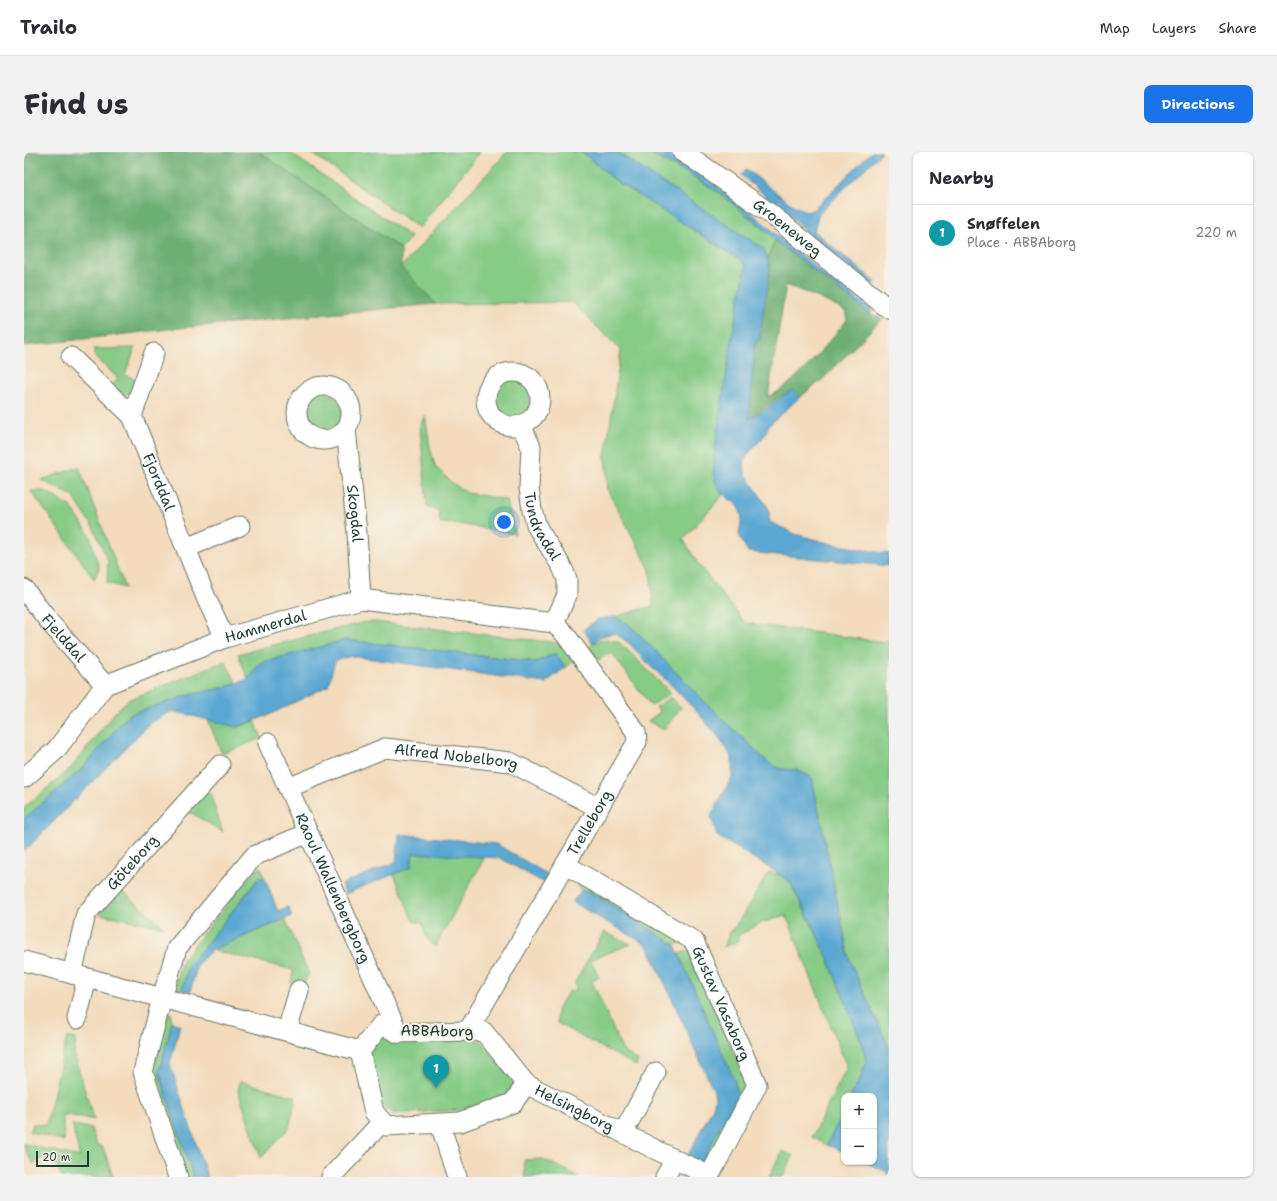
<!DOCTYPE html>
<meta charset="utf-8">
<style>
:root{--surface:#fff;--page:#f2f2f3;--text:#2b2b33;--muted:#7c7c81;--line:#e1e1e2;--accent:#1a73e8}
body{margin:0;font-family:"Shantell Sans",sans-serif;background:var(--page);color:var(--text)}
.controls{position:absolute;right:12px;bottom:12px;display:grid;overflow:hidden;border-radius:8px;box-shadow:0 1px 3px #0004}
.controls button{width:36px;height:36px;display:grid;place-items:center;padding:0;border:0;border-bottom:1px solid var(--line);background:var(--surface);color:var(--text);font:20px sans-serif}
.scale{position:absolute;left:12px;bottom:10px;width:53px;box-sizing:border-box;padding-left:4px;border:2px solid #1f3d34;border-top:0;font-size:11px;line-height:14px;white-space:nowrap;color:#1f3d34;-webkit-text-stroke:3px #f7f3e8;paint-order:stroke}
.you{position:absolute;left:480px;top:370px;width:14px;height:14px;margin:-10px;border:3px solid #fff;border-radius:50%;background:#1a73e8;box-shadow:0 0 0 6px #1a73e833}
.badge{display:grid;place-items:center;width:26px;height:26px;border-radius:50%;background:var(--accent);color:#fff;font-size:13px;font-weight:700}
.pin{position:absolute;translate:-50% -33px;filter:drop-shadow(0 1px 2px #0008)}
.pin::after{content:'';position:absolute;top:21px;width:14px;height:12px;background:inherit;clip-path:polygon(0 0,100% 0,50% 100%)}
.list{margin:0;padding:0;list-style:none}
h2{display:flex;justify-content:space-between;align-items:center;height:52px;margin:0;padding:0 16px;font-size:17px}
h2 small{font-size:13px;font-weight:400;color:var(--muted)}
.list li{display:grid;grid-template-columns:26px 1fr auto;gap:12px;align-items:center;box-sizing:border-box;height:56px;padding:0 16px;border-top:1px solid var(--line)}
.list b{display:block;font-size:15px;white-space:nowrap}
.list p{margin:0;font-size:13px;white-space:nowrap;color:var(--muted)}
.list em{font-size:13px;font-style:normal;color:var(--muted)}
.map{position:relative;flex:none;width:865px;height:1025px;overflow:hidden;border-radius:8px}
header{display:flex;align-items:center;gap:24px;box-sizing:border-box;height:56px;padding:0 20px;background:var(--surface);border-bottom:1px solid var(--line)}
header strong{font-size:19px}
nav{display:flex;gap:22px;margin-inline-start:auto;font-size:14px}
.intro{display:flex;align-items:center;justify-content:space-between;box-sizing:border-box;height:96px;padding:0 24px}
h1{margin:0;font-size:28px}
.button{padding:10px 18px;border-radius:8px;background:var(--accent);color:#fff;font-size:14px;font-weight:700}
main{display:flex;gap:24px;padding:0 24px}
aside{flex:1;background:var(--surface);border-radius:8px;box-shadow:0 1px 3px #0004}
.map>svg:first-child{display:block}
</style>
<header>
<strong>Trailo</strong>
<nav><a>Map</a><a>Layers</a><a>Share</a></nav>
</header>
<div class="intro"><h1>Find us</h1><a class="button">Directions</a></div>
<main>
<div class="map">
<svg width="865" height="1025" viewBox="0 0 865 1025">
<rect width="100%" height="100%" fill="#f7f3e8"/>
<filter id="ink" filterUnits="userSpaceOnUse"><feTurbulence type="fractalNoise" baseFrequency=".025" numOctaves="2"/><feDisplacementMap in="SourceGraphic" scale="8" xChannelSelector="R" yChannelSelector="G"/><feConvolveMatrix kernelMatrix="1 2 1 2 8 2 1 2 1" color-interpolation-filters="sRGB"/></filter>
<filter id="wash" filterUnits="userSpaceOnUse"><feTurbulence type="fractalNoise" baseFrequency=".012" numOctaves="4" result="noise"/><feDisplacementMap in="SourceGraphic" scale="16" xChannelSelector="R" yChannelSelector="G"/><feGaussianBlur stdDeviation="0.9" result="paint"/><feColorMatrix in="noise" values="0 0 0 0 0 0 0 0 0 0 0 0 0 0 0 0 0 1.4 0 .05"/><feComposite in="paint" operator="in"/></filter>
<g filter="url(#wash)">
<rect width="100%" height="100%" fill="#f3dbbc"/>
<path fill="#86cb86" stroke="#52845d" d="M 235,0 L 265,0 L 387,85 L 377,97 Z
M 286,0 L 456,0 L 395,76 Z
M 483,0 L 558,0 L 592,29 L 715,107 L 720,111 L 722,115 L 710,174 L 691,295 L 695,338 L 699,343 L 659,387 L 677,416 L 721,471 L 860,490 L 865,488 L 865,896 L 825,807 L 805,708 L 788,626 L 773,618 L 757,617 L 746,612 L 684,553 L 605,472 L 590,465 L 629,454 L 626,417 L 584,338 L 581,304 L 581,306 L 597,199 L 548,150 L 412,152 L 377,115 Z
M 592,0 L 623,0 L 672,26 L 697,42 L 740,77 L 751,88 L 743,108 L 740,97 Z
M 111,196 L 101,223 L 111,227 L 109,239 C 100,245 95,240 87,234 L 94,226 L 70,204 L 70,197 Z
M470 247a19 19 0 1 1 38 0a19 19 0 1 1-38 0Z
M279 261a20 20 0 1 1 40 0a20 20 0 1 1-40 0Z
M 401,263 L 406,295 L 411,314 L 427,330 L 443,341 L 483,348 L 491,382 L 435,372 L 416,371 L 415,359 L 403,354 L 396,274 Z
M 55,315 L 101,436 L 83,431 L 84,409 L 70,377 L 49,344 L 17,328 Z
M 7,339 L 21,339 L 47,355 L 66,384 L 75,416 L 70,427 Z
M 351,470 L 536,491 L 550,509 L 541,516 L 532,501 L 512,510 L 322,488 L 236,511 L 224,527 L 214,502 L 337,471 Z
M 581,487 L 595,490 L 647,541 L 627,554 L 587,500 L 575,508 L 565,495 L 569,491 Z
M 201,509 L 213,532 L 202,535 L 161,544 L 104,563 L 60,615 L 0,667 L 0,656 L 49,614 L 92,559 L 104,548 Z
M 647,545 L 657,555 L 640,578 L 624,569 L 636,560 L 632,555 Z
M 184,568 L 213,575 L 231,569 L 238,586 L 198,602 Z
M 184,635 L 199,680 L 164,659 Z
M 389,701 L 461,705 L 411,795 L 402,785 L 398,771 L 389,769 L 370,722 L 387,715 Z
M 237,715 L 241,727 L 235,725 L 164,815 L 158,838 L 150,836 L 158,808 L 230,719 Z
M 745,720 L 756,723 L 766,730 L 803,804 L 838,891 L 842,910 L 837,925 L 827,944 L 820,944 L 820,959 L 803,993 L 788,985 L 823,915 L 762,763 L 737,771 L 714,784 L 715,789 L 699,795 L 707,778 L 711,775 Z
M 556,726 L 660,790 L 651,793 L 564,738 L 557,739 L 553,733 Z
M 97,738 L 140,775 L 76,762 Z
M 261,767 L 285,822 L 278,834 L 267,832 L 269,818 L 188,798 Z
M 580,780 L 607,792 L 566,808 L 575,825 L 568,829 L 599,899 L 614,909 L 612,914 L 533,871 L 533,858 L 544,840 L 552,838 L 551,830 Z
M 667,798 L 725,938 L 686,1014 L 678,1010 L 712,943 L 711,930 L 654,802 Z
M 142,860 L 147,861 L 148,870 L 135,920 L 169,1025 L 162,1025 L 128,919 Z
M 354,883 L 441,884 L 458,890 L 490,931 L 483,942 L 435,958 L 368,962 L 355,951 L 344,908 Z
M 43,885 L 52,887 L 50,902 L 70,968 L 39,962 L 40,989 L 6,980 L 9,972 L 22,973 Z
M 216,929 L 272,945 L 265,976 L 237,1006 L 214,939 Z
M 48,973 L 67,976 L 73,993 L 79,995 L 89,1025 L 38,1025 L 26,1002 L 9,1012 L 0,995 L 0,992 L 56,1005 Z
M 758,999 L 769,1004 L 759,1025 L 745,1025 Z
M 519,1007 L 556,1025 L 501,1025 L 500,1008 Z"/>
<path fill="#6caf73" stroke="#467654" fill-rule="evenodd" d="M 0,0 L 235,0 L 377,97 L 377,115 L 412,152 L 145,177 L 0,194 Z
M 751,88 L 846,162 L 858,167 L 798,228 L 776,245 L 775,244 L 758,243 L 725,267 L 724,264 L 730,208 L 730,195 L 746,117 L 743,108 ZM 762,133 L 795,146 L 821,159 L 823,168 C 803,191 771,234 744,245 Z"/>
<path fill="#5aa7d3" stroke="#3c7284" d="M 558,0 L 592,0 L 740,97 L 746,117 L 735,188 L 731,191 L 730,195 L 730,208 L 725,267 C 741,260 753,246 769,238 L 776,245 L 745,273 L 740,284 L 723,303 L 720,310 L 721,321 L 745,357 L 745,367 L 746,370 L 771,382 L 808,392 L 865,402 L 865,414 L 724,400 L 716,386 L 715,381 L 718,366 L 715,356 L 711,351 L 702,345 L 695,338 L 689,324 L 691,295 L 710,174 L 722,115 L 720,111 L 715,107 L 592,29 Z
M 623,0 L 639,0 L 673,18 L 721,55 L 750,80 L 754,84 L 805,126 L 849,158 L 846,162 L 751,88 L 740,77 L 697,42 L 672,26 Z
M 847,0 L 858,0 L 795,61 L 790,78 L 800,88 L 852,130 L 849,134 L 787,84 L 767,65 L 717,23 L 722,17 L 767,52 L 783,60 L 790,57 Z
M 590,465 L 605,472 L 684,553 L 746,612 L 757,617 L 773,618 L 788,626 L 825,807 L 865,896 L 865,1025 L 864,1025 L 863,1020 L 841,1010 L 850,1010 L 850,944 L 827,944 L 837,925 L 842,910 L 838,891 L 803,804 L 780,756 L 766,730 L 749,718 L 693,684 L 687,664 L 708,625 L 708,606 L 697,588 L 675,562 L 649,535 L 624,512 L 605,491 L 590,481 L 578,484 L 569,491 L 559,478 L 574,467 Z
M 322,488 L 512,510 L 532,501 L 541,516 L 521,531 L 327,504 L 311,509 L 304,534 L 245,563 L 213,575 L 148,559 L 125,572 L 0,700 L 0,667 L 60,615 L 104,563 L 161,544 L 202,535 L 224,527 L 236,511 Z
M 375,682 L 472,692 L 523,722 L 520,731 L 476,706 L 389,701 L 387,715 L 321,742 L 318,732 L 372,710 Z
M 236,725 L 241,727 L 254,759 L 264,755 L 268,764 L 188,798 L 174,812 L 166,840 L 158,838 L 164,815 Z
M 563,738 L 651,793 L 711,930 L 713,943 L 678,1010 L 669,1025 L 655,1025 L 664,1003 L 689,955 L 691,947 L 690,939 L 625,797 L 620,791 L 548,750 L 557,739 Z
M 148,870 L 156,873 L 146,912 L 183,1025 L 169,1025 L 135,920 Z
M 820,959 L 820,1000 L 803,993 Z"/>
</g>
<g filter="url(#ink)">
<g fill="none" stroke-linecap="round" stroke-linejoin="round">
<g stroke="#697464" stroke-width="21">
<g id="minor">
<path id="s1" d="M 658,0 L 671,8 L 744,60 L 865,157"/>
<path id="s2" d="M 130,201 L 108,264 L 183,448 L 201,486"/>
<path d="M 47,205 L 108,264"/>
<circle cx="489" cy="247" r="27"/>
<circle cx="300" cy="261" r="27"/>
<path id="s3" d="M 497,273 L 507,295 L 505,336 L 508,358 L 513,375 L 538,415 L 543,427 L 543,443 L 530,471"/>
<path id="s4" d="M 322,277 L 333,381 L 337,447"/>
<path d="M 162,396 L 216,374"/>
<path id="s5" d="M 0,437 L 27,472 L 81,533"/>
<path id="s6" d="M 244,591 L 374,881"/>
<path id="s7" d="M 0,626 L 32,598 L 81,533 L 201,486 L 337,447 L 530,471"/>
<path id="s8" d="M 264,636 L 361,596 L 486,610 L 575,656"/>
<path id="s9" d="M 542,713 L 670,789 L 733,933 L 685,1025"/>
<path d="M 0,809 L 336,899"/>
<path id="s10" d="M 48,822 L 62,762 L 196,613"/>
<path d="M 53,867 L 63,826"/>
<path d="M 357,873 L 374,881 L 444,879 L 460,880 L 502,932 L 489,951 L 436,970 L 362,974 L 350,960 L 336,899 Z"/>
<path d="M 263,879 L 275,838"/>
<path id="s11" d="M 444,879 L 613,590 L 612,580 L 541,482 L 530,471"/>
<path id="s12" d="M 502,932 L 656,1010 L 674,1018 L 685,1025"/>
<path d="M 416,972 L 433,1025"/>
<path d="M 599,981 L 632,920"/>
<path d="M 154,1025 L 119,920 L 138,846 L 153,796 L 230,704 L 284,681"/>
<path d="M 307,1025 L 358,970"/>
<path d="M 641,1025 L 651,1007"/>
</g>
</g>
<use href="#minor" stroke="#fff" stroke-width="19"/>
</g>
</g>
<g text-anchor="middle" stroke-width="4" stroke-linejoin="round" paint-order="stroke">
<g font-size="15" fill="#1f3d34" stroke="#f7f3e8">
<text dy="5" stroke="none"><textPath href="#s1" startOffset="130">Groeneweg</textPath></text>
<text dy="5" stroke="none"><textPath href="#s2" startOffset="138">Fjorddal</textPath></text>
<text dy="5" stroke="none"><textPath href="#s4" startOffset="85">Skogdal</textPath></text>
<text dy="5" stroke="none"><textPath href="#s3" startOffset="106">Tundradal</textPath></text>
<text dy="5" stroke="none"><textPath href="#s7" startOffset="295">Hammerdal</textPath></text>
<text dy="5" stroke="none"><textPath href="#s5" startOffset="63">Fjelddal</textPath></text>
<text dy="5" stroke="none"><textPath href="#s8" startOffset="177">Alfred Nobelborg</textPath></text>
<text dy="5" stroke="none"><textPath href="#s11" startOffset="241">Trelleborg</textPath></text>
<text dy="5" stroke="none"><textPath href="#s10" startOffset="131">Göteborg</textPath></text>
<text dy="5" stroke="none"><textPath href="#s6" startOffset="159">Raoul Wallenbergborg</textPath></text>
<text dy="5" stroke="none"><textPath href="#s9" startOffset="217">Gustav Vasaborg</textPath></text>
<text transform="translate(413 879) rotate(1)" y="5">ABBAborg</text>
<text dy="5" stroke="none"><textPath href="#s12" startOffset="54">Helsingborg</textPath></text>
</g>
</g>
</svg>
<div class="controls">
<button>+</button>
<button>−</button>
</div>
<div class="scale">20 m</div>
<div class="you"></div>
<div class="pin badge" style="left:412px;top:936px;background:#0f9aa8">1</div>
</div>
<aside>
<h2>Nearby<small></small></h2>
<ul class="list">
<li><span class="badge" style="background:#0f9aa8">1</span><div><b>Snøffelen</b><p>Place · ABBAborg</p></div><em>220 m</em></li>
</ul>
</aside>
</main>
